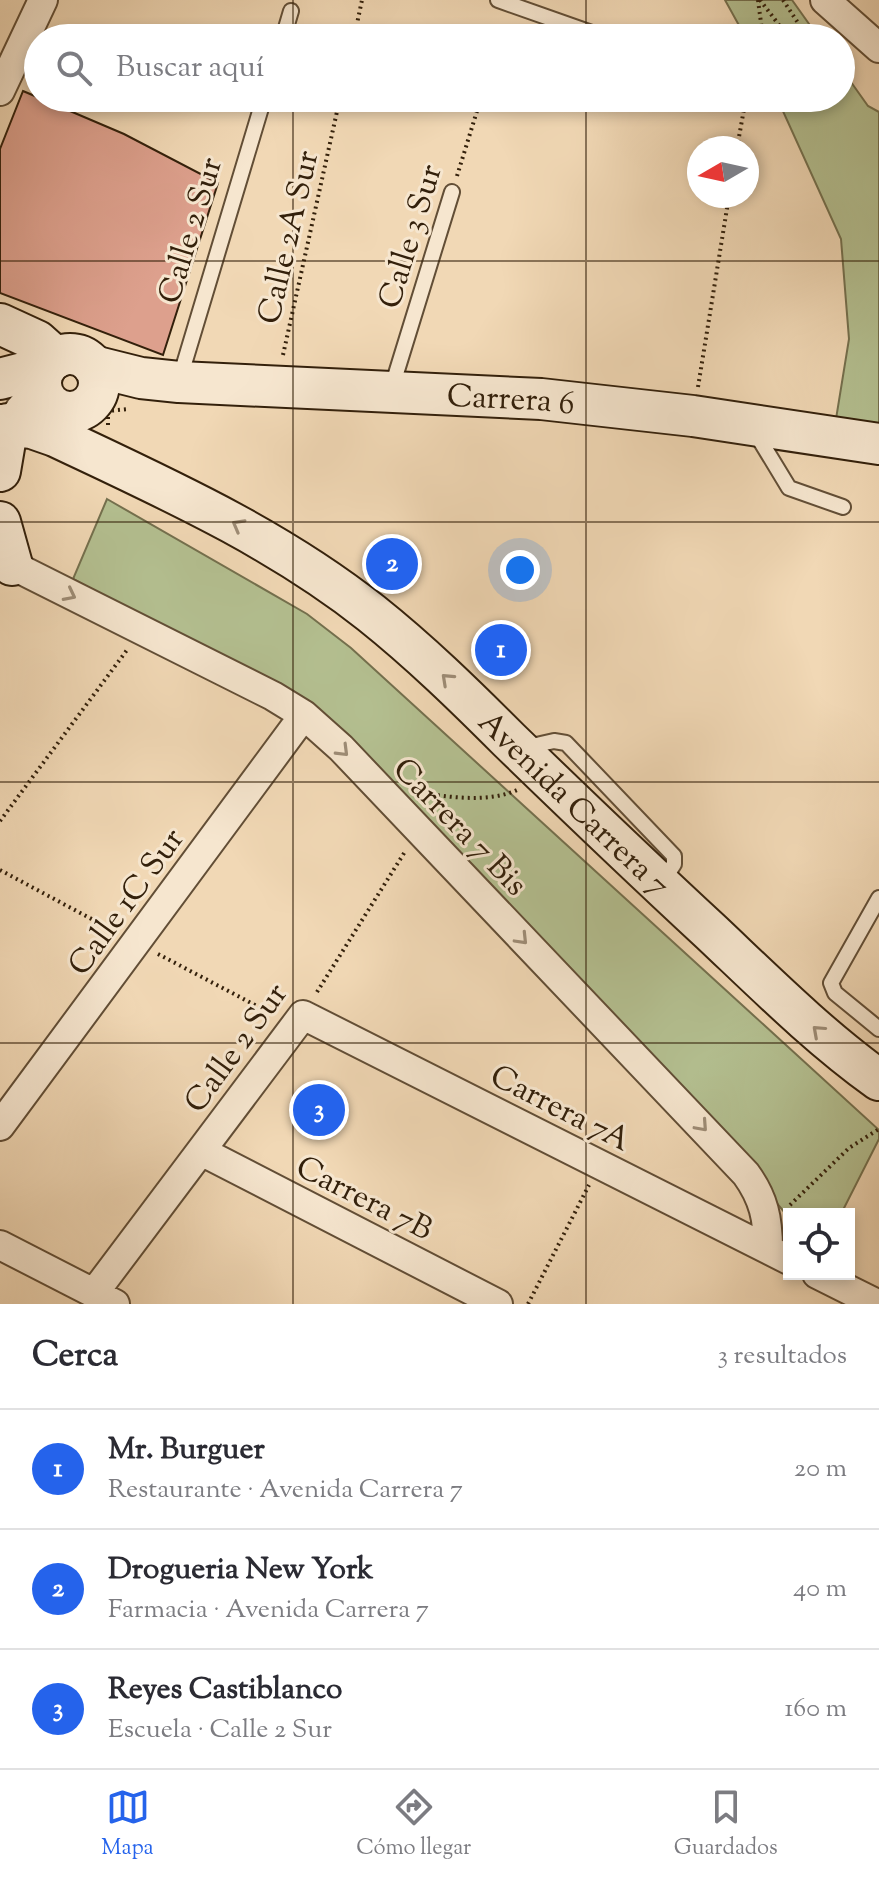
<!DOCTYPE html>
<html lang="es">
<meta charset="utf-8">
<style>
:root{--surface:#fff;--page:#f2f2f3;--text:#2b2b33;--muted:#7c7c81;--line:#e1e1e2;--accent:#2563eb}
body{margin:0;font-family:"Sorts Mill Goudy",serif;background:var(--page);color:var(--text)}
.controls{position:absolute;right:24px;bottom:24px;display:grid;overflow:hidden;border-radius:0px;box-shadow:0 4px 12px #0003}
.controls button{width:72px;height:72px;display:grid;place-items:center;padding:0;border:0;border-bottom:2px solid var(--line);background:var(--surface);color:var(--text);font:40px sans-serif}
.compass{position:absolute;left:687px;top:136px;width:72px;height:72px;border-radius:50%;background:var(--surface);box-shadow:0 4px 12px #0003;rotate:261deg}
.you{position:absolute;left:520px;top:570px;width:28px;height:28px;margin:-20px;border:6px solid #fff;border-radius:50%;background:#1a73e8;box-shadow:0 0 0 12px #1a73e833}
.badge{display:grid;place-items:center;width:52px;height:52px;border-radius:50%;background:var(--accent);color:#fff;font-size:26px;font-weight:700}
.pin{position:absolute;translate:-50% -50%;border:4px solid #fff;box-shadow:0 2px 8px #0006}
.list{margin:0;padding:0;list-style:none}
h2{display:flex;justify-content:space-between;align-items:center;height:104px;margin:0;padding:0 32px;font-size:34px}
h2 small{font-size:26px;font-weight:400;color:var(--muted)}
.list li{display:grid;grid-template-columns:52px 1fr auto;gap:24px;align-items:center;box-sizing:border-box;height:120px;padding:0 32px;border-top:2px solid var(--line)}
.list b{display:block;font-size:30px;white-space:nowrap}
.list p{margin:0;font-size:26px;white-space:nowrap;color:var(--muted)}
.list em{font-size:26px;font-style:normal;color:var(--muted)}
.icon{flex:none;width:44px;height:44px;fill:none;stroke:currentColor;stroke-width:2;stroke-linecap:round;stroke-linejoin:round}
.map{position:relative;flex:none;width:879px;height:1304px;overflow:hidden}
.search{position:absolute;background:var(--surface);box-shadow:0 4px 12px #0003;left:24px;right:24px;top:24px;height:88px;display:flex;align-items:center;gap:20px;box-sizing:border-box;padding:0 28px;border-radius:44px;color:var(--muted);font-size:30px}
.sheet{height:464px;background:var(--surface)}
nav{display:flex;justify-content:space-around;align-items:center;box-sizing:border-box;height:112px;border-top:2px solid var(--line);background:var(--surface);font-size:22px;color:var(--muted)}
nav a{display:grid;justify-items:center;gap:4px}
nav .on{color:var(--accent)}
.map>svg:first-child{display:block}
</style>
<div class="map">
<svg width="879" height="1304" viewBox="0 0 879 1304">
<rect width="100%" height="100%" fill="#f1d8b5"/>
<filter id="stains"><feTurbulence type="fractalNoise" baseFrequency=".0025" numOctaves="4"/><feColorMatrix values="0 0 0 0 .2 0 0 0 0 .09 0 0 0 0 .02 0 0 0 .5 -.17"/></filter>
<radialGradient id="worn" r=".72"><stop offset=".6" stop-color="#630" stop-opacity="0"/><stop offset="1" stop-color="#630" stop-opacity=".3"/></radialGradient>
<path fill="#b4c091" stroke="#74704e" stroke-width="2" d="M 725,0 L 792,0 L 819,38 L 746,38 Z
M 841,68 L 868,106 L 879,112 L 879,427 L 836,419 L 849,339 L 841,239 L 777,98 L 841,98 Z
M 107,499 L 307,614 L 351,648 L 879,1130 L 879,1139 L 841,1214 L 789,1214 L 789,1218 L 717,1130 L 273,688 L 73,579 Z"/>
<path fill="#dda08d" stroke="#33200b" stroke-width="2" d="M 23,91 L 124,134 L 218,183 L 163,355 L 0,293 L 0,149 Z"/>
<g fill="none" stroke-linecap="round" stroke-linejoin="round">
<g stroke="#624e36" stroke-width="18">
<path id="lane" d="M 498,0 L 606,38
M 283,38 L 291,11
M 179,381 L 264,98
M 391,390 L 452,192
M 755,432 L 789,488 L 843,507
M 523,748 L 554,741 L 566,743 L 674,856 L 674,864 L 662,883
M 879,898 L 831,983 L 835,993 L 879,1029"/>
</g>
<g stroke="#624e36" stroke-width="32">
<path id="street" d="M 825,0 L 879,48
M 0,91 L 43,0
M 1,439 L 20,409 L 41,385
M 0,559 L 273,696 L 304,715 L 341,748 L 746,1174 C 764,1199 768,1219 768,1249
M 0,1126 L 304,715
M 201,1151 L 498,1304
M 0,1245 L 115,1304
M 817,1274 L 877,1304
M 94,1293 L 303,1015 L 789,1260"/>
</g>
<g stroke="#33200b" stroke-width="44">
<g id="secondary">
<path d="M 0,324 L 37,341 L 56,358"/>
<circle cx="70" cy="383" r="29"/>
<path id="s1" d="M 93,366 L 141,378 L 179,382 L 541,399 L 693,416 L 879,444"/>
<path d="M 0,379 L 46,367"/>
<path id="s2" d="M 0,425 L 32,428 L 55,436 C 165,488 275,537 371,613 C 420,652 465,696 509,740 C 576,805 643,869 711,932 C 765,983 819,1037 879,1080"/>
<path d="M 0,471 L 8,424"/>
<path d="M 0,522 L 12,565"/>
</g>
</g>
<path stroke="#33200b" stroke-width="4" stroke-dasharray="2 4" stroke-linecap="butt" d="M 758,0 L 763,38
M 760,0 L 789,38
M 783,0 L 808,38
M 354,38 L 362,0
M 499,38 L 504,22
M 737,148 L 746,98
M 457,176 L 481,98
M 283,355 L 340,98
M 698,387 L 729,196
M 108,425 L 108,411 L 129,409
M 420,793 C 450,797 488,803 517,790
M 0,821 L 127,650
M 0,870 L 114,931
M 158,954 L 274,1015
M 317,992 L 406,850
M 790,1205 L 849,1148 L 879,1129
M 528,1304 L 589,1185"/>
<use href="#lane" stroke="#f6e6cf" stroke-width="14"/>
<use href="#street" stroke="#f6e6cf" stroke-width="28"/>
<use href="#secondary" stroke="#f6e6cf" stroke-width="40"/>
</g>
<defs><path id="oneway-chevron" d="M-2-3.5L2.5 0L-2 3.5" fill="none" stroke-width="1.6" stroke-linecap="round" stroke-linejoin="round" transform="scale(2)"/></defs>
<g stroke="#9e8d77">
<use href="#oneway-chevron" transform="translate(238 525) rotate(-151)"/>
<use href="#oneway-chevron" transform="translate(70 595) rotate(27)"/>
<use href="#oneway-chevron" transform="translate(447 679) rotate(-137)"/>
<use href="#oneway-chevron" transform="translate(343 751) rotate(45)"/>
<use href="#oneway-chevron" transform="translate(522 939) rotate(46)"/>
<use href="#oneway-chevron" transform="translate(818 1031) rotate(-138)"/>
<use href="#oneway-chevron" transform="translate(702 1126) rotate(48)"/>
</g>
<path fill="none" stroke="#33200b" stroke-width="2" stroke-opacity="0.55" d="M 293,0 L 293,38M 586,0 L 586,38M 293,98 L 293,1304M 586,98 L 586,1304M 0,261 L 879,261M 0,522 L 879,522M 0,782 L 879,782M 0,1043 L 879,1043"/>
<g text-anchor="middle" stroke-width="6" stroke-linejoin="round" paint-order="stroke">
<g font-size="32" fill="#33200b" stroke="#f6e6cf">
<text transform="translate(189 230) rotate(-73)" y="11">Calle 2 Sur</text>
<text transform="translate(409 236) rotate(-73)" y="11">Calle 3 Sur</text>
<text transform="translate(287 237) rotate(-77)" y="11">Calle 2A Sur</text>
<text dy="11" stroke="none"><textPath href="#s1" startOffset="420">Carrera 6</textPath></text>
<text dy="11" stroke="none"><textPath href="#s2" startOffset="698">Avenida Carrera 7</textPath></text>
<text transform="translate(461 826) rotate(46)" y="11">Carrera 7 Bis</text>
<text transform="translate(125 901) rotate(-54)" y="11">Calle 1C Sur</text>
<text transform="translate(235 1047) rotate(-54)" y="11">Calle 2 Sur</text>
<text transform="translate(561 1107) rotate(27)" y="11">Carrera 7A</text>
<text transform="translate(365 1197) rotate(27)" y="11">Carrera 7B</text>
</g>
</g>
<rect width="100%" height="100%" filter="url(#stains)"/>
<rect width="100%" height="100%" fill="url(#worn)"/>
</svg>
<div class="controls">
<button><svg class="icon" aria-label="locate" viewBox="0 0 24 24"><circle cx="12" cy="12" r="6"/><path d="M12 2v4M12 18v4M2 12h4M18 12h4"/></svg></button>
</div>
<svg class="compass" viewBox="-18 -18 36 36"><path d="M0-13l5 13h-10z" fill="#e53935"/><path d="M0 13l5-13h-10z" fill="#7c7c81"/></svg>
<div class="you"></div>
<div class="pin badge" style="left:501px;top:650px">1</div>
<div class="pin badge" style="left:392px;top:564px">2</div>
<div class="pin badge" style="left:319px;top:1110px">3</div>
<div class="search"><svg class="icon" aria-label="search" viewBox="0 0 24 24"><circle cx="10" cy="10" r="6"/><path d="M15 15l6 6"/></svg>Buscar aquí</div>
</div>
<section class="sheet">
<h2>Cerca<small>3 resultados</small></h2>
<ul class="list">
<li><span class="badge">1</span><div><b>Mr. Burguer</b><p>Restaurante · Avenida Carrera 7</p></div><em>20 m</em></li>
<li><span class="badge">2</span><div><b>Drogueria New York</b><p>Farmacia · Avenida Carrera 7</p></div><em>40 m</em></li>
<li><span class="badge">3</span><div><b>Reyes Castiblanco</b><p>Escuela · Calle 2 Sur</p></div><em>160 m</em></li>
</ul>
</section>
<nav>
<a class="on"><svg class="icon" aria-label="map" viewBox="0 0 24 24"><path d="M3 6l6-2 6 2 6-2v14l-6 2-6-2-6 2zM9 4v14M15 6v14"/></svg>Mapa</a>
<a><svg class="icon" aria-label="directions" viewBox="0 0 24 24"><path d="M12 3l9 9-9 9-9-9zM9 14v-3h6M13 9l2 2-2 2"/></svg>Cómo llegar</a>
<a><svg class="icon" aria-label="saved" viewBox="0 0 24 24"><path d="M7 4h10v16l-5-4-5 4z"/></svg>Guardados</a>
</nav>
